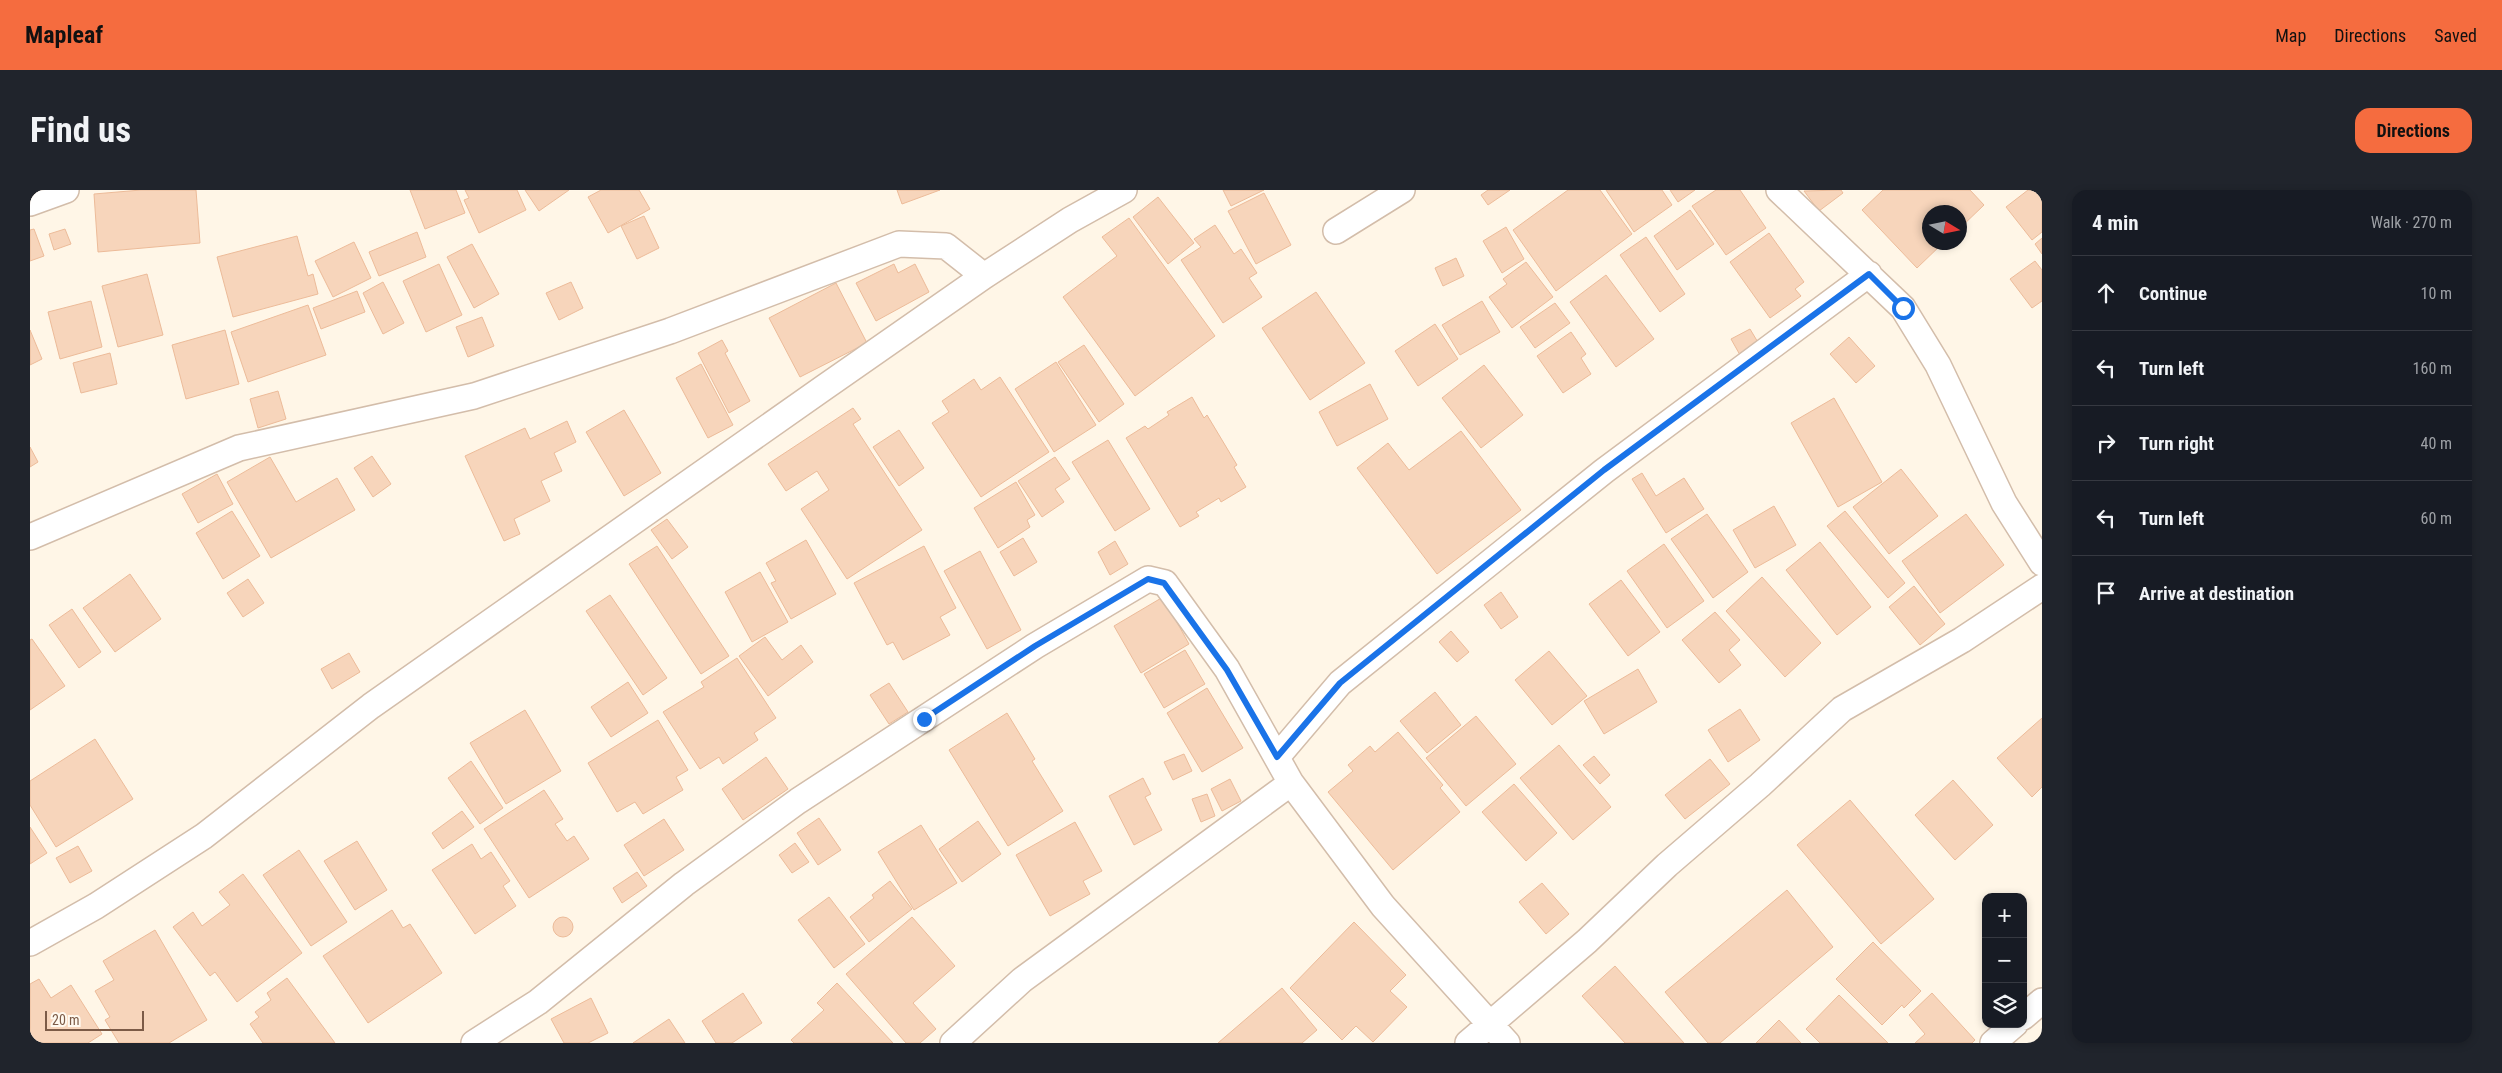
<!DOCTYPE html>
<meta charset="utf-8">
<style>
:root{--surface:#171b24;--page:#20242c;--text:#f1f3f6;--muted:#9ea1a6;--line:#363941;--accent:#f56c3f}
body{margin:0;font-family:"Roboto Condensed",sans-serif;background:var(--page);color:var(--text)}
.controls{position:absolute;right:15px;bottom:15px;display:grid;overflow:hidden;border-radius:10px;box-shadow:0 2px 8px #0003}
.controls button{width:45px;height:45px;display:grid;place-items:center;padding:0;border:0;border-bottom:1px solid var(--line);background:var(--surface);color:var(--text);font:25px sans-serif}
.compass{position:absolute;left:1892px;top:15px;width:45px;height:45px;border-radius:50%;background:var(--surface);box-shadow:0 2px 8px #0003;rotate:100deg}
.scale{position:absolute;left:15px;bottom:12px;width:99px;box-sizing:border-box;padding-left:5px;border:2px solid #7c5b47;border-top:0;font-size:14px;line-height:18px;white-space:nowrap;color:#7c5b47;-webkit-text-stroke:4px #fff9ef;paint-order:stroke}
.stop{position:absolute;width:15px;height:15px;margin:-11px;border:4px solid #1a73e8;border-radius:50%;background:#fff}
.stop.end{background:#1a73e8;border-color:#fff;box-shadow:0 1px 5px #0008}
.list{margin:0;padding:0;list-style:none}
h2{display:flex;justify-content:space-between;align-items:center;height:65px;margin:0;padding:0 20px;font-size:21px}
h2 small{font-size:16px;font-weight:400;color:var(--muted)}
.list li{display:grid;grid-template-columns:32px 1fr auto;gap:15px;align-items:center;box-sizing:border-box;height:75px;padding:0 20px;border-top:1px solid var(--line)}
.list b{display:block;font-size:19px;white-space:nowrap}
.list em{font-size:16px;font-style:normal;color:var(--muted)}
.icon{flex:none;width:28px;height:28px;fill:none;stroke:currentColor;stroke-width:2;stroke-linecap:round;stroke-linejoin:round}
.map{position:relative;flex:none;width:2012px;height:853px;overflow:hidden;border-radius:15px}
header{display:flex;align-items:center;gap:30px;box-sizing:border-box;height:70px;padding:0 25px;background:var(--accent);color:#111}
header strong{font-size:24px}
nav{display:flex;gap:28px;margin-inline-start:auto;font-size:18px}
.intro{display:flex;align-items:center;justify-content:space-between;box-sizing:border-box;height:120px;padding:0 30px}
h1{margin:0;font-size:35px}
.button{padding:12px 22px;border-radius:15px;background:var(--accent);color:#111;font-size:18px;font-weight:700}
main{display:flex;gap:30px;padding:0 30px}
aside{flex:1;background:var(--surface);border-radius:15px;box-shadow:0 2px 8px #0003}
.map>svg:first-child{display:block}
</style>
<header>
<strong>Mapleaf</strong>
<nav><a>Map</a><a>Directions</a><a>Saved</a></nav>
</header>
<div class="intro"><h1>Find us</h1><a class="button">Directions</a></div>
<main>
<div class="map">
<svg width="2012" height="853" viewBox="0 0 2012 853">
<rect width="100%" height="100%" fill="#fff6e7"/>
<path fill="#f7d5bb" stroke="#ecbb99" d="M 111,0 L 166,0 L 170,53 L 68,62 L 64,4 Z
M 380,0 L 426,0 L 435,23 L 395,39 Z
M 435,0 L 487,0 L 496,20 L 449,43 L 434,10 L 439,8 Z
M 495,0 L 539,0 L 509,21 Z
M 571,0 L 609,0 L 620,19 L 578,43 L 558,7 Z
M 867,0 L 910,0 L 872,14 Z
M 1193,0 L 1234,0 L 1201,16 Z
M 1458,0 L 1480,0 L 1458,15 L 1451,5 Z
M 1538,0 L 1570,0 L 1602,44 L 1526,101 L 1483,40 Z
M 1576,0 L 1632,0 L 1642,15 L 1604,42 Z
M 1640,0 L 1665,0 L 1648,12 Z
M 1686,0 L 1710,0 L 1736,38 L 1696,65 L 1662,16 Z
M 1811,0 L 1813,3 L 1789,21 L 1774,1 Z
M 1853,0 L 1940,0 L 1954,15 L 1930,38 L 1930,22 L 1900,22 L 1900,52 L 1914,52 L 1887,78 L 1832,20 Z
M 1998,0 L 2012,0 L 2012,42 L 2002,50 L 1976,17 Z
M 1234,3 L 1261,55 L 1226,74 L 1198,21 Z
M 1128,7 L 1164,53 L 1138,74 L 1103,27 Z
M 1660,20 L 1684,54 L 1647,80 L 1624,46 Z
M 614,26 L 629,58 L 607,69 L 591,36 Z
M 1099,28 L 1185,146 L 1105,206 L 1033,107 L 1087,66 L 1072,47 Z
M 1185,35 L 1204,64 L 1211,59 L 1227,83 L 1219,88 L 1232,107 L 1193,133 L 1151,70 L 1171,57 L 1164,49 Z
M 1476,37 L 1494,69 L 1472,83 L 1453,51 Z
M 4,39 L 14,66 L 0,71 L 0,40 Z
M 35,39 L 41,54 L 24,60 L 19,44 Z
M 387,42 L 396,67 L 349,86 L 339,62 Z
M 1739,43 L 1774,92 L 1765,99 L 1771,106 L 1740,128 L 1700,72 Z
M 267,46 L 278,86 L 283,84 L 288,104 L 203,127 L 187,67 Z
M 1616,47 L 1655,104 L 1630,122 L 1590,65 Z
M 2012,48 L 2012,64 L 2005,54 Z
M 324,52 L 341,88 L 303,107 L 285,71 Z
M 442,54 L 469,104 L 444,118 L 417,67 Z
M 1426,68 L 1434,86 L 1413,96 L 1405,78 Z
M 2005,71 L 2012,80 L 2012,111 L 2002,118 L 1980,89 Z
M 1496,72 L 1523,107 L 1482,138 L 1459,107 L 1477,94 L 1473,89 Z
M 409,74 L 432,125 L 396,142 L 373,91 Z
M 864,74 L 868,83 L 885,74 L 899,102 L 846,131 L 826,93 Z
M 117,84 L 133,145 L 88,157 L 72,96 Z
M 1576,85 L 1624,149 L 1586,177 L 1540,112 Z
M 353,92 L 374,133 L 353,144 L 333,103 Z
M 541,92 L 553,118 L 529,130 L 516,103 Z
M 806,93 L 837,153 L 770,187 L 739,128 Z
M 327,101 L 335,122 L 291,139 L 283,118 Z
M 1286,102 L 1335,173 L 1280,210 L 1232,138 Z
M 61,111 L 72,157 L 30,169 L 18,122 Z
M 1452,111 L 1470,142 L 1430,165 L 1412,135 Z
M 1525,113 L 1540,133 L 1505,158 L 1490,137 Z
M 278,115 L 296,165 L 218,192 L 201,142 Z
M 452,127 L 464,156 L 438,167 L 426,137 Z
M 1405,134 L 1428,169 L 1388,196 L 1365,161 Z
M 1720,139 L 1729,154 L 1710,165 L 1701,149 Z
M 0,140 L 12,169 L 0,175 Z
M 195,140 L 209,194 L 156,209 L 142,155 Z
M 1541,142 L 1556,164 L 1551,168 L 1561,184 L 1533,203 L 1507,166 Z
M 1819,147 L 1845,176 L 1826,193 L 1800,164 Z
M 692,150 L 698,161 L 695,163 L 720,211 L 699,223 L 668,163 Z
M 1054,155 L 1094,214 L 1069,232 L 1028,172 Z
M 80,163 L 87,194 L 51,203 L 43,173 Z
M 1026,172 L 1066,235 L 1024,262 L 985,199 Z
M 671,174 L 703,235 L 678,248 L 646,188 Z
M 1454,175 L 1493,225 L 1451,258 L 1412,208 Z
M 970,187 L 1019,262 L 951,307 L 902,233 L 919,222 L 912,211 L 944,189 L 951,200 Z
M 1340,194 L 1358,229 L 1307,256 L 1289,222 Z
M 248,201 L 256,229 L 228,238 L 220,209 Z
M 1162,207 L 1174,228 L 1177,225 L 1207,275 L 1204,277 L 1216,297 L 1191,312 L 1189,308 L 1166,322 L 1169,326 L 1150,337 L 1096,248 L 1115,236 L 1118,239 L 1139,225 L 1137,222 Z
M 1804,208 L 1852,292 L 1808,317 L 1761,233 Z
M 823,218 L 831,229 L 823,234 L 892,340 L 817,389 L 771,319 L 799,300 L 787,281 L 756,301 L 738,274 Z
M 594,220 L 631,283 L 594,306 L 556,242 Z
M 537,231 L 546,252 L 524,263 L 532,281 L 511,291 L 520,311 L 484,329 L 490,344 L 474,351 L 435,266 L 495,238 L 500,249 Z
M 869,240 L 894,278 L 869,296 L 843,257 Z
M 1431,241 L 1491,320 L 1407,384 L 1327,278 L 1358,253 L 1379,280 Z
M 1078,250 L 1120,319 L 1085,341 L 1042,272 Z
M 0,257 L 8,272 L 0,277 Z
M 342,266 L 361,294 L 343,307 L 324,278 Z
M 240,267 L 266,312 L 307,288 L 325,320 L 241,368 L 197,292 Z
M 1025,267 L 1040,289 L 1025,299 L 1034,312 L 1012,327 L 988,291 Z
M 1871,279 L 1908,326 L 1859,364 L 1823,317 Z
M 1612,283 L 1626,306 L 1654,288 L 1674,319 L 1636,343 L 1602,289 Z
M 187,284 L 203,314 L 168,333 L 152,304 Z
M 986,292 L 1005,325 L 997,330 L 1000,337 L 968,358 L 944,318 Z
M 1744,316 L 1766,355 L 1725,378 L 1703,340 Z
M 202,321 L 230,366 L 193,389 L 166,343 Z
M 1815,321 L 1875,393 L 1858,408 L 1797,336 Z
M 1677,324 L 1718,382 L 1683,408 L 1641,349 Z
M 1936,324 L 1974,375 L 1910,423 L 1872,371 Z
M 637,329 L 658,357 L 642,369 L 621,340 Z
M 993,348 L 1007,372 L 984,386 L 970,362 Z
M 776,350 L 806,404 L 761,429 L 741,393 L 746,391 L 736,373 Z
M 1085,351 L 1098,374 L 1080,385 L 1068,362 Z
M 1790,352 L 1841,417 L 1807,445 L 1756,380 Z
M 1634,354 L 1674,411 L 1637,438 L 1597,381 Z
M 627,356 L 699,466 L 671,484 L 599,374 Z
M 894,356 L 926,418 L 910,427 L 920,445 L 873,470 L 863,452 L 857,455 L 824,393 Z
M 950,361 L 991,440 L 957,459 L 914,381 Z
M 730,382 L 758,432 L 722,452 L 695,402 Z
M 100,384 L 131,429 L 85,462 L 53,418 Z
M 1732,387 L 1791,453 L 1755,487 L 1696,421 Z
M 218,389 L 234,413 L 213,427 L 197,403 Z
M 1591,390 L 1630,442 L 1598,466 L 1559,414 Z
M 1884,396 L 1915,434 L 1890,455 L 1859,417 Z
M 1471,402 L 1488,427 L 1471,439 L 1454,415 Z
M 580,405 L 637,488 L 613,505 L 556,421 Z
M 1133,407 L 1159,454 L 1111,483 L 1084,436 Z
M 42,419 L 71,462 L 49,478 L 19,435 Z
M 1685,422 L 1710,450 L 1699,460 L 1711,475 L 1689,493 L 1652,450 Z
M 1421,441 L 1439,462 L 1427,472 L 1409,452 Z
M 735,447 L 752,470 L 771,455 L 783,472 L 738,506 L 709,466 Z
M 2,449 L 35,496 L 0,520 L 0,450 Z
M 1155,460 L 1175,494 L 1134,518 L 1114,484 Z
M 1519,461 L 1557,506 L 1522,535 L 1485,490 Z
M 319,463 L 330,482 L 302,499 L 291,479 Z
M 707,468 L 746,528 L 724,543 L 728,550 L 693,574 L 689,567 L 670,579 L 633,522 L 674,497 L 671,492 Z
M 1608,479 L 1627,512 L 1574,544 L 1554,511 Z
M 598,492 L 618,523 L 581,547 L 561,517 Z
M 859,493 L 878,522 L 859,534 L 840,505 Z
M 1177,498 L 1213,558 L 1172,582 L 1137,523 Z
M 1405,502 L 1431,535 L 1397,563 L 1370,531 Z
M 1710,519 L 1730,550 L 1698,572 L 1678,540 Z
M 495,520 L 531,581 L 476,614 L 440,553 Z
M 977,523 L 1005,569 L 1002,571 L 1033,621 L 978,656 L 919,560 Z
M 1446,526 L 1486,574 L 1436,616 L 1396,568 Z
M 2012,528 L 2012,597 L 2002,607 L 1967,568 Z
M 628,530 L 658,580 L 646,587 L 653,600 L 613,624 L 605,612 L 587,622 L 558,573 Z
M 1368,542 L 1413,595 L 1410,598 L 1430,622 L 1363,680 L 1298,602 L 1323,581 L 1318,575 L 1340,556 L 1345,562 Z
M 65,549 L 103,609 L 26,657 L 0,615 L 0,591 Z
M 1529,555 L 1581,617 L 1543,650 L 1490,588 Z
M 1154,564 L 1162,581 L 1143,590 L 1134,572 Z
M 1564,566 L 1580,585 L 1570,594 L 1553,575 Z
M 736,567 L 758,599 L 713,630 L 692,599 Z
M 1680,569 L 1700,594 L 1655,629 L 1635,605 Z
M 441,571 L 473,618 L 450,634 L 418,588 Z
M 1113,588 L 1121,604 L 1115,607 L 1132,640 L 1104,655 L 1079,606 Z
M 1200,589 L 1211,611 L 1192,621 L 1181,599 Z
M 1923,590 L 1963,635 L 1925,670 L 1885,625 Z
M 1484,594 L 1527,643 L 1496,671 L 1452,622 Z
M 514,600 L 533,629 L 525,634 L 537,651 L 544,646 L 559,669 L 499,708 L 454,639 Z
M 1177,604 L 1185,626 L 1171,632 L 1162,609 Z
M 1820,610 L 1904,709 L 1851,754 L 1767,655 Z
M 432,621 L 444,637 L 413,659 L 402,643 Z
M 789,628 L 811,660 L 788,675 L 767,643 Z
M 634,629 L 654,660 L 614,686 L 594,655 Z
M 948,631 L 971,664 L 932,692 L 909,659 Z
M 1045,632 L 1072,681 L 1053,691 L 1060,704 L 1020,726 L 986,665 Z
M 891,635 L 927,693 L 884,720 L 848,662 Z
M 0,637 L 17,663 L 0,674 Z
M 327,651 L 357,700 L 325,720 L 294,671 Z
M 765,653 L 779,672 L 762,683 L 749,665 Z
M 442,654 L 451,669 L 461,662 L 480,691 L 473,696 L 486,716 L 445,744 L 402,680 Z
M 48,656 L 62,681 L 40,693 L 26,668 Z
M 269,660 L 317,732 L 281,756 L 233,685 Z
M 607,682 L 617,696 L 592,713 L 583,698 Z
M 213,684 L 272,763 L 207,812 L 185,782 L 180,786 L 143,737 L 163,722 L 172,736 L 200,715 L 189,702 Z
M 860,691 L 882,719 L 839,752 L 820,727 L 844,708 L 842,705 Z
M 1512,693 L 1539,724 L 1516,744 L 1489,712 Z
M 1757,700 L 1803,757 L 1690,853 L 1678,853 L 1635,802 Z
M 799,707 L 835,754 L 804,778 L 768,730 Z
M 362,720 L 373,738 L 380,734 L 412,783 L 338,833 L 293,766 Z
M523 737a10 10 0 1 1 20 0a10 10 0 1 1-20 0Z
M 882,727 L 925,776 L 883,813 L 906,839 L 890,853 L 876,853 L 816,784 Z
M 1324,732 L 1376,785 L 1360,801 L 1377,817 L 1343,852 L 1326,836 L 1312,850 L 1260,798 Z
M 125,740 L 177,830 L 139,853 L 89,853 L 75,830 L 80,827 L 65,801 L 84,790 L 73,771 Z
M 1843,752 L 1891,801 L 1874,818 L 1872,815 L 1852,835 L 1806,789 Z
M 1585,776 L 1654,853 L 1595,853 L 1552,806 Z
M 257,788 L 305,853 L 233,853 L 220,834 L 229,827 L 225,822 L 241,810 L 237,803 Z
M 9,789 L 21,808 L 41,795 L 72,844 L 58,853 L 0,853 L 0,794 Z
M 807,793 L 863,853 L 764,853 L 761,850 L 794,820 L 787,813 Z
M 1252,798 L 1287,840 L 1272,853 L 1188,853 Z
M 713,803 L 732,833 L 702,853 L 686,853 L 672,831 Z
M 1902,803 L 1945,850 L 1942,853 L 1885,853 L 1895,844 L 1879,825 Z
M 1809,805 L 1858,853 L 1790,853 L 1776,839 Z
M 561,808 L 578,843 L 558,853 L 534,853 L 521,829 Z
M 639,829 L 655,853 L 603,853 Z
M 1749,830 L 1771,853 L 1726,853 Z"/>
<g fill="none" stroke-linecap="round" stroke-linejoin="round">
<g stroke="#d3bdaa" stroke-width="28">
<path id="street" d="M 1749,0 L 1873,118 L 1908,175 L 1974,313 L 2012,373
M 0,13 L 36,0
M 1306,41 L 1372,0
M 0,347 L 209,258 L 444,206 L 640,141 L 869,54 L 916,56 L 954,86
M 1247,567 L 1310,493 L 1574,281 L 1839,84
M 0,753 L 66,716 L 174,646 L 341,516 L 792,199 L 954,86 L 1040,30 L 1094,0
M 1993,827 L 2012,811
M 444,853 L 508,812 L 654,694 L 768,611 L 1005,456 L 1118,389 L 1135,393 L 1197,479 L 1261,593 L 1353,716 L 1477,853
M 923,853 L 992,790 L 1261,593
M 1438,853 L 1557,751 L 1637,675 L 1730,595 L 1812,519 L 1932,450 L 2012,397
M 1963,853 L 1985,834"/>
</g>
<use href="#street" stroke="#fff" stroke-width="25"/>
</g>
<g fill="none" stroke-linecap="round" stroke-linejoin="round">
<path stroke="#1a73e8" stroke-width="6" d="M 894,529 L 1005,456 L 1118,389 L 1134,393 L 1197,480 L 1247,567 L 1310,493 L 1574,280 L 1839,84 L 1873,118"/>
</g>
</svg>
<div class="controls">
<button>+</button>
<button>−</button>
<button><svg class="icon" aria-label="layers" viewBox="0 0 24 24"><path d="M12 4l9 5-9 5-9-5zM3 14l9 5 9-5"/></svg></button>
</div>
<svg class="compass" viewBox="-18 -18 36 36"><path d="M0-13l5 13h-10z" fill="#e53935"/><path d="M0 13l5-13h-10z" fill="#9ea1a6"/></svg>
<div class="scale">20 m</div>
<div class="stop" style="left:1873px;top:118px"></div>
<div class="stop end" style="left:894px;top:529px"></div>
</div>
<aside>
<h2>4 min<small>Walk · 270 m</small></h2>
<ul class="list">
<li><svg class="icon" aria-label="ahead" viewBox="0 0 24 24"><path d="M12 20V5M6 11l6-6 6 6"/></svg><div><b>Continue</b></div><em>10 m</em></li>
<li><svg class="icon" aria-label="left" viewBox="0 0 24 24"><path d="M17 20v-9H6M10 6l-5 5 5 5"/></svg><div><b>Turn left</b></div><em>160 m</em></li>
<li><svg class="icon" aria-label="right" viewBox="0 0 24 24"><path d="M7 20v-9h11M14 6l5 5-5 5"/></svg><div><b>Turn right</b></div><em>40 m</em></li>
<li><svg class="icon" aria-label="left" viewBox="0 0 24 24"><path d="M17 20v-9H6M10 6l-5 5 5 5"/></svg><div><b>Turn left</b></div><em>60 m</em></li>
<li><svg class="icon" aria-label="arrive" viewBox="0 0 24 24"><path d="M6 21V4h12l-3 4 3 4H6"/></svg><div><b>Arrive at destination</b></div></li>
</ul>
</aside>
</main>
